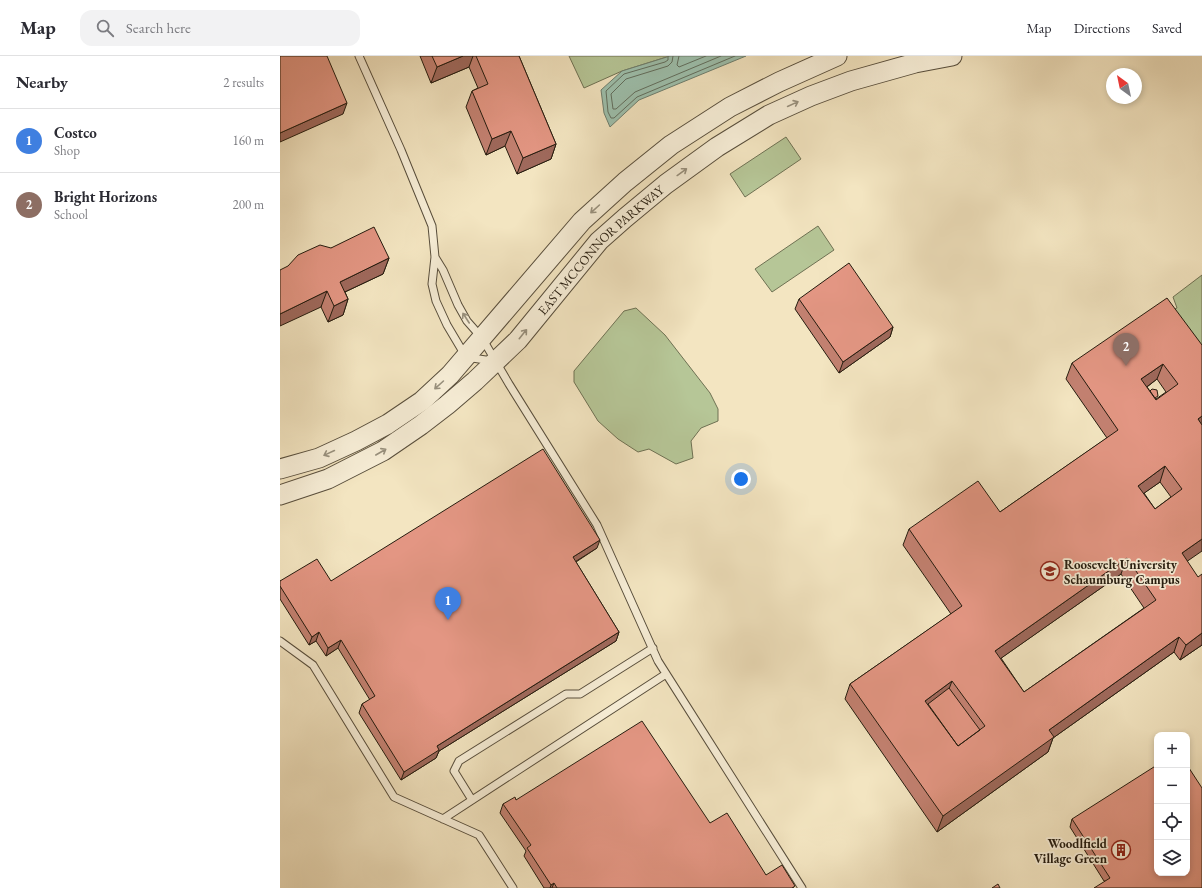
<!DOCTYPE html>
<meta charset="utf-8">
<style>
:root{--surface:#fff;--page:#f2f2f3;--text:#2b2b33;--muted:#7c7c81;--line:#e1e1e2;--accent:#ea580c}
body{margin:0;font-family:"EB Garamond",serif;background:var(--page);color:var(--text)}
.controls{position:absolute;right:12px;bottom:12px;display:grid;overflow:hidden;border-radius:8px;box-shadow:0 2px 6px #0003}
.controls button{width:36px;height:36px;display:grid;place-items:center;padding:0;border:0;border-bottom:1px solid var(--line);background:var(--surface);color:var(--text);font:20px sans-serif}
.compass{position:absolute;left:826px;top:12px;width:36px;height:36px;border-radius:50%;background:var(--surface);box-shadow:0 2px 6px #0003;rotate:327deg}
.you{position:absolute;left:461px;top:423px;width:14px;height:14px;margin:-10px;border:3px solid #fff;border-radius:50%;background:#1a73e8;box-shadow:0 0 0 6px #1a73e833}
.badge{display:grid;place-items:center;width:26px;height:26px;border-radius:50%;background:var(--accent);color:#fff;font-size:13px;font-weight:700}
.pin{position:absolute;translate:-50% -33px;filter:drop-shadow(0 1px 2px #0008)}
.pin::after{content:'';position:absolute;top:21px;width:14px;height:12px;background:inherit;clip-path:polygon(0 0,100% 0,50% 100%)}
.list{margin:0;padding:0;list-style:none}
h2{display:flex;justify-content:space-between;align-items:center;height:52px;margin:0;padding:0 16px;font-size:17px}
h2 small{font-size:13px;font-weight:400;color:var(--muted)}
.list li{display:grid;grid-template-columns:26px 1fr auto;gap:12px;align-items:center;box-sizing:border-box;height:64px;padding:0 16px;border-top:1px solid var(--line)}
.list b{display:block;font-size:15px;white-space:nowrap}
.list p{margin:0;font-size:13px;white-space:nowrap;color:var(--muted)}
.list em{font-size:13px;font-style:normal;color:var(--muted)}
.icon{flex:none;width:22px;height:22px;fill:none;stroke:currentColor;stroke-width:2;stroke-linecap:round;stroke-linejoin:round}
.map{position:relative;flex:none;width:922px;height:832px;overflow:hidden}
header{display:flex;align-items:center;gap:24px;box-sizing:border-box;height:56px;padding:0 20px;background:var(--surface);border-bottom:1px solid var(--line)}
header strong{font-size:19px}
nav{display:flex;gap:22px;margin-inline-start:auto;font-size:14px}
.search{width:280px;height:36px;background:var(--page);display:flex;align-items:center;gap:10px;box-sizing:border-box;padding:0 14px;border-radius:12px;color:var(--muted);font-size:15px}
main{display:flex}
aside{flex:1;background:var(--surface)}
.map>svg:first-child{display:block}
</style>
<header>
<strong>Map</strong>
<div class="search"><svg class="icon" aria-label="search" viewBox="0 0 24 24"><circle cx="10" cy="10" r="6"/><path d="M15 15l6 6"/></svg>Search here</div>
<nav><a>Map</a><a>Directions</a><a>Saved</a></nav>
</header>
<main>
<aside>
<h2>Nearby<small>2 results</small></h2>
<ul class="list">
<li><span class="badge" style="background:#3f7fe0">1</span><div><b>Costco</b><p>Shop</p></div><em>160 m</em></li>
<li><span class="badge" style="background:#8d6e63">2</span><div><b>Bright Horizons</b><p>School</p></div><em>200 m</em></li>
</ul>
</aside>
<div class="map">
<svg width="922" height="832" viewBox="0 0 922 832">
<rect width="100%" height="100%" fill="#f3e5c1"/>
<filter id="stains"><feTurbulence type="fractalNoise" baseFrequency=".005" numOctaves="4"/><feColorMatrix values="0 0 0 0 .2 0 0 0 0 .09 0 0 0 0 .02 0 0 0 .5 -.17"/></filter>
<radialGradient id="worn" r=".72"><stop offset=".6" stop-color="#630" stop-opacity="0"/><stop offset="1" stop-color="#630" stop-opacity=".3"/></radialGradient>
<path fill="#b6c697" stroke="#6e7153" d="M 289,0 L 390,0 L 342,15 L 304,32 Z
M 506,81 L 521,103 L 465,141 L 450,118 Z
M 538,170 L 554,194 L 492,236 L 475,213 Z
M 922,219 L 922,302 L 882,258 L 897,252 L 893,241 Z
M 356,252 L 385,279 L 430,337 L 438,353 L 438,365 L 421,372 L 411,385 L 413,402 L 396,408 L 369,393 L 358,396 L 338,383 L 318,365 L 294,326 L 294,315 L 344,255 Z"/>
<path fill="#9dc0ad" stroke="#6d7e6e" d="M 390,0 L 466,0 L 359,44 L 330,71 L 324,57 L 321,34 L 342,15 Z"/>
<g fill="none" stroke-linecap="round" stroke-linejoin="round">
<path stroke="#616e5e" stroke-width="1" d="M 388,0 L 388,4 L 385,6 L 344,18 L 326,35 L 328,56 L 331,62 L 334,62 L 357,41 L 455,0
M 393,0 L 392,6 L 388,10 L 346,23 L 331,38 L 333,53 L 336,53 L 355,36 L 441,0
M 399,0 L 397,9 L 399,11 L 426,0"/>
<g stroke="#584e3c" stroke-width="9">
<path id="service" d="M 79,0 L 121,94 L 152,170 L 155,201 L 152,228 L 156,245 L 167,269 L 186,301 L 212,305
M 155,201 L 163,214 L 178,249 L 187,265 L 202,282 L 229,328 L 317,469 L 378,605 L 522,832
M 0,585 L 33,609 L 114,741 L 199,779 L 233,832
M 192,744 L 174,715 L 179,705 L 286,638 L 300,638 L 373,592
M 163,763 L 386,618"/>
</g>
<g stroke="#584e3c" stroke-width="21">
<g id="tertiary">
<path d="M 0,413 L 39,402 L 76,385 L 108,368 L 142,345 L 170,319 L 302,165 L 345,126 L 391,89 L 450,51 L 499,26 L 557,0"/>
<path id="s1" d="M 0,439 L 48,423 L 103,395 L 141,369 L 167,349 L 195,325 L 238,284 L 319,185 L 345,162 L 386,128 L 437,91 L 489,59 L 531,40 L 571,25 L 635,7 L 672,0"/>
</g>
</g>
<use href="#service" stroke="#f7eed7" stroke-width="7"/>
<use href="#tertiary" stroke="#f7eed7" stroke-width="19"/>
</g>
<path fill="#c38171" stroke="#251c0f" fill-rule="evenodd" d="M 140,0 L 239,0 L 276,88 L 271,103 L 237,118 L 225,90 L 206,99 L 186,51 L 192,35 L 198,32 L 189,11 L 151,27 Z
M 51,192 L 109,202 L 103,218 L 65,236 L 68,243 L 63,259 L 48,266 L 41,251 Z
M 519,243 L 613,271 L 610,281 L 559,317 L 515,253 Z
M 922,289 L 907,505 L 922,589 L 900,604 L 894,596 L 773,682 L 768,696 L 657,776 L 565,643 L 570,628 L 671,558 L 623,489 L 629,473 L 720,456 L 827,382 L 786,323 L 792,307 ZM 877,323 L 886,336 L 876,343 L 867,331 ZM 880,426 L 891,441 L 875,453 L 864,437 ZM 841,518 L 864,552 L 744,636 L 721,602 Z
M 317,492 L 296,506 L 339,576 L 336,585 L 159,695 L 156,702 L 121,724 L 79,657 L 82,648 L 90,644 L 58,592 L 46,600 L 36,585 L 29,589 L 0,543 L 0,525 L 51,525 Z
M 236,744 L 430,767 L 486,819 L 514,832 L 264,832 L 244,800 L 246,795 L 220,757 L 223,748 Z
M 792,763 L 922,832 L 824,825 L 790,771 Z"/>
<path fill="#9f695c" stroke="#251c0f" d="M 183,0 L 193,0 L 189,11 L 151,27 L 157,11 Z
M 67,47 L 63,58 L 0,86 L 0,77 Z
M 231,75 L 225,90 L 206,99 L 212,83 Z
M 276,88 L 271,103 L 237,118 L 243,102 Z
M 109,202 L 103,218 L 54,241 L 60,226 Z
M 47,235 L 41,251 L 0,270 L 0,258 Z
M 68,243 L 63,259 L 48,266 L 54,250 Z
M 613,271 L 610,281 L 559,317 L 563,306 Z
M 883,308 L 877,323 L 856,339 L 861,323 Z
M 922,360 L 922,371 L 918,363 Z
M 885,410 L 880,426 L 853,445 L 858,430 Z
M 922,483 L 922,495 L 896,513 L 902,497 Z
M 320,484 L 317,492 L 290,509 L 293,501 Z
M 847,502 L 841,518 L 710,610 L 715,595 Z
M 39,576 L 36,585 L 29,589 L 32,581 Z
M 339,576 L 336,585 L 159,695 L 156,702 L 121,724 L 124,716 L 157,690 Z
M 922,577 L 922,589 L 900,604 L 906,589 Z
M 899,581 L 894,596 L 773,682 L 768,696 L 657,776 L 663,760 L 769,674 Z
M 61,584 L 58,592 L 46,600 L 48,592 Z
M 672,625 L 666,641 L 645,656 L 645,645 Z
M 274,827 L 272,832 L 270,832 L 271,829 Z"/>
<path fill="#e39683" stroke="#251c0f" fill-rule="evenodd" d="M 0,0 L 47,0 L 67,47 L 0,77 Z
M 152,0 L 183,0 L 157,11 Z
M 196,0 L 239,0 L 276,88 L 243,102 L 231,75 L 212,83 L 192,35 L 208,28 Z
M 94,171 L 109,202 L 60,226 L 68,243 L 54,250 L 47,235 L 0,258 L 0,214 L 8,210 L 18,199 L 40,189 L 51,192 Z
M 569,207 L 613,271 L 563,306 L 519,243 Z
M 887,242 L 922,289 L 922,360 L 918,363 L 922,369 L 922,483 L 902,497 L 918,521 L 922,518 L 922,577 L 906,589 L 899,581 L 769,674 L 774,681 L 663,760 L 570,628 L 682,550 L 629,473 L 698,425 L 720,456 L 838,374 L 792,307 ZM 883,308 L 898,328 L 876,344 L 861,323 ZM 885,410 L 902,433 L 875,453 L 858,430 ZM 847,502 L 876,544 L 744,636 L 715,595 ZM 672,625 L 705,670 L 678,690 L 645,645 Z
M 872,333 L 877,334 L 878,340 L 875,342 L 870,335 Z
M 263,393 L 320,484 L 293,501 L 339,576 L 157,690 L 159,694 L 124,716 L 82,648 L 95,640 L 61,584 L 48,592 L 39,576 L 32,581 L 0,530 L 0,525 L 37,503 L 51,525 Z
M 669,632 L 700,674 L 678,690 L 648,648 Z
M 362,665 L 430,767 L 447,757 L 486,819 L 502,809 L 515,830 L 512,832 L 277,832 L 274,827 L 271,829 L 247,792 L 251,789 L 223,748 L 235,741 L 236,744 Z
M 877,709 L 877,817 L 907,817 L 907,709 L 922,732 L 922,832 L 814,832 L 830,822 L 792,763 Z
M 718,828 L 720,832 L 712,832 Z"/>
<defs><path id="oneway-shaft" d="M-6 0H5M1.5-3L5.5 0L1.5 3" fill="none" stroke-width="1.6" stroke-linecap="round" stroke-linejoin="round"/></defs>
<g stroke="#98907d">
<use href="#oneway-shaft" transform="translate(513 48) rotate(-25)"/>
<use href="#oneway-shaft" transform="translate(402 116) rotate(-36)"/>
<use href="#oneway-shaft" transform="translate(315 153) rotate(138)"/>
<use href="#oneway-shaft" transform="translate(186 262) rotate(-123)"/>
<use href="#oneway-shaft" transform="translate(243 278) rotate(-51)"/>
<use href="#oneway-shaft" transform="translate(159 329) rotate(138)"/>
<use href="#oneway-shaft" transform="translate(101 396) rotate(-30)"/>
<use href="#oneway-shaft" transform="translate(49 397) rotate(155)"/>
</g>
<defs>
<g id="university-ring" transform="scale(1)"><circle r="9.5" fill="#f7eed7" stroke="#8f2418" stroke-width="1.5"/><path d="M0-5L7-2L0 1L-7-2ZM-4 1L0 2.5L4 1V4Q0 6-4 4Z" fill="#8f2418"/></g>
<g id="building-ring" transform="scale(1)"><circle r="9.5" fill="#f7eed7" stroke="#8f2418" stroke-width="1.5"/><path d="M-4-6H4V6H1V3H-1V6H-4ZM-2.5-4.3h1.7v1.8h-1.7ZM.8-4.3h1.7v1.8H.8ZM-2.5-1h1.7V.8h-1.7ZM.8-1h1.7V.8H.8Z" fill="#8f2418"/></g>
</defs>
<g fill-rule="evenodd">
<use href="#university-ring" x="770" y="515"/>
<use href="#building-ring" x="841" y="794"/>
</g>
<g text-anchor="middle" stroke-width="3.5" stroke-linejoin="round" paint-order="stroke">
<g font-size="13" fill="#251c0f" stroke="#f7eed7">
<text dy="5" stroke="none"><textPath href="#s1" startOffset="410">EAST MCCONNOR PARKWAY</textPath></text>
</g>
<g font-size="13" font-weight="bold" fill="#251c0f" stroke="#f7eed7" text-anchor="start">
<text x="784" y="513">Roosevelt University<tspan x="784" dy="15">Schaumburg Campus</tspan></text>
<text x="827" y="792" text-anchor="end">Woodlfield<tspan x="827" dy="15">Village Green</tspan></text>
</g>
</g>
<rect width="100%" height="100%" filter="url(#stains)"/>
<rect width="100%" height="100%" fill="url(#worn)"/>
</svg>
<div class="controls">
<button>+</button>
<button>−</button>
<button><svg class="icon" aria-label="locate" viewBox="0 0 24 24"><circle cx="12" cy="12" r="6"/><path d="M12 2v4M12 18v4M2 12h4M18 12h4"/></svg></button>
<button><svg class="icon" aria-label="layers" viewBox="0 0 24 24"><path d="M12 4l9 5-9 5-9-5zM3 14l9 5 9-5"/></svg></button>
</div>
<svg class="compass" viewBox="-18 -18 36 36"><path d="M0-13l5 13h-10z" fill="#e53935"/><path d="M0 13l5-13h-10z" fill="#7c7c81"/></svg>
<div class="you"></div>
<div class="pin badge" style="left:168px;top:564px;background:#3f7fe0">1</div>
<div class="pin badge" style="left:846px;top:310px;background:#8d6e63">2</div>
</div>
</main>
